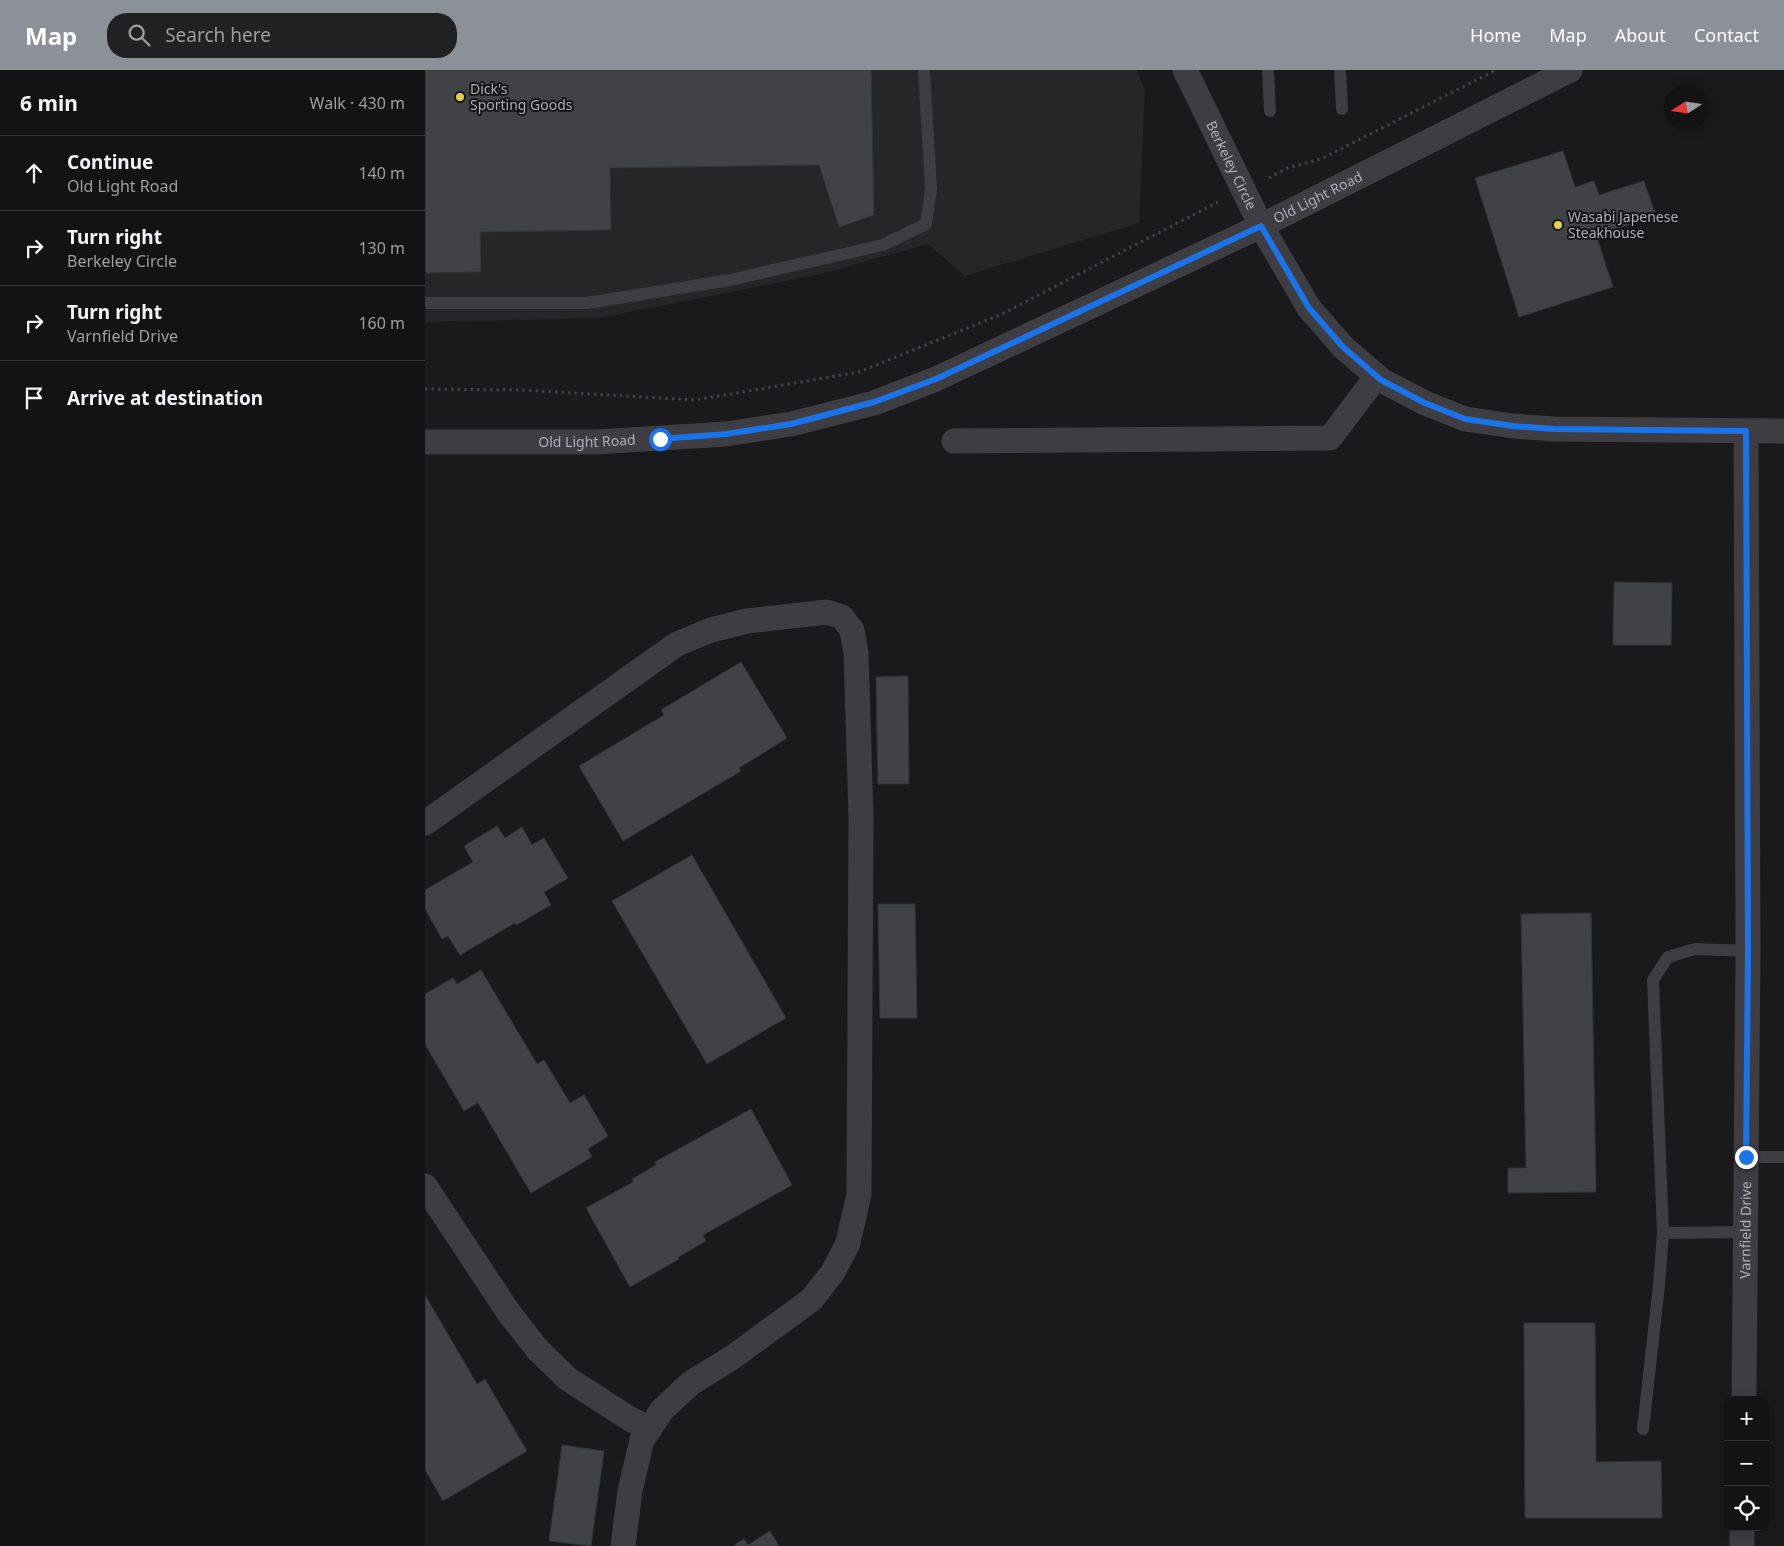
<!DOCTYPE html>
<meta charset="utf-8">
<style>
:root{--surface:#141314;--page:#212022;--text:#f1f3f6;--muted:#9d9ea0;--line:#333234;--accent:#8c9099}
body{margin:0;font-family:"Noto Sans",sans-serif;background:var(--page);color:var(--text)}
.controls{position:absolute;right:15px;bottom:15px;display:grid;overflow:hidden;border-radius:10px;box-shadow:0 2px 12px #0003}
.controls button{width:45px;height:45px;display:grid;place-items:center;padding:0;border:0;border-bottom:1px solid var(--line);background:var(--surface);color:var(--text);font:25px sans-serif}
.compass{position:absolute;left:1239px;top:15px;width:45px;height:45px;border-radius:50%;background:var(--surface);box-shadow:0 2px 12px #0003;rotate:258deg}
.stop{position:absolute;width:15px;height:15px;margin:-11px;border:4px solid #1a73e8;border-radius:50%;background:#fff}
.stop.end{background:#1a73e8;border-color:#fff;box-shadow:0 1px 5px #0008}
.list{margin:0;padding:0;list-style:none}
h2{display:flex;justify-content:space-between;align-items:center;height:65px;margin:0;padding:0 20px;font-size:21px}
h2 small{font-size:16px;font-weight:400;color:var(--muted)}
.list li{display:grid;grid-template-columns:32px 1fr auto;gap:15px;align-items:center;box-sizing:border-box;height:75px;padding:0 20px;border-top:1px solid var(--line)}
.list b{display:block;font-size:19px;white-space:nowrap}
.list p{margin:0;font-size:16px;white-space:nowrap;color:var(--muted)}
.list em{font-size:16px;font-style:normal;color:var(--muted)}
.icon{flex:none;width:28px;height:28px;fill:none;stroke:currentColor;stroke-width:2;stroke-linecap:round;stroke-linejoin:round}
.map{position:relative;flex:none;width:1359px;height:1476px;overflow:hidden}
header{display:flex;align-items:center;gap:30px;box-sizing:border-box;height:70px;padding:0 25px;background:var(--accent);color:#fff}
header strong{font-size:24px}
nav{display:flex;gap:28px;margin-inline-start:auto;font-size:18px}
.search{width:350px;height:45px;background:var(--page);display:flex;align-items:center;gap:12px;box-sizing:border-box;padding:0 18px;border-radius:20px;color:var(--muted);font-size:19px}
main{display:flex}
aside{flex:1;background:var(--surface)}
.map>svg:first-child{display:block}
</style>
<header>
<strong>Map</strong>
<div class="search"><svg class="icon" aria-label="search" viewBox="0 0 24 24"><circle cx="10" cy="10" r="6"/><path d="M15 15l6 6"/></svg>Search here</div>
<nav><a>Home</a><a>Map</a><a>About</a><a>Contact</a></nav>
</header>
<main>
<aside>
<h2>6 min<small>Walk · 430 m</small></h2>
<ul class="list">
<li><svg class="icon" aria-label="ahead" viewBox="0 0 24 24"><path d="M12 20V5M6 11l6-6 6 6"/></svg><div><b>Continue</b><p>Old Light Road</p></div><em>140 m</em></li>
<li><svg class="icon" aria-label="right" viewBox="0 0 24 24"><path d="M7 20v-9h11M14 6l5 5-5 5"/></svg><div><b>Turn right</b><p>Berkeley Circle</p></div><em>130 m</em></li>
<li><svg class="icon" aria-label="right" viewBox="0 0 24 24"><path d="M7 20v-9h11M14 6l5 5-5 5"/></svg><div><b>Turn right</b><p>Varnfield Drive</p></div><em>160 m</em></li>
<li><svg class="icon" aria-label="arrive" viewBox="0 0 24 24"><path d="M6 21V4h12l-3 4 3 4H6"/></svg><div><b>Arrive at destination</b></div></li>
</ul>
</aside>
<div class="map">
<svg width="1359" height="1476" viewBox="0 0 1359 1476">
<rect width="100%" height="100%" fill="#1a191b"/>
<path fill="#262628" d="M 0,0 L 712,0 L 720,20 L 714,153 L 540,206 L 503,174 L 395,204 L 174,248 L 0,252 Z"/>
<path fill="#414245" stroke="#343437" d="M 0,0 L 446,0 L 449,145 L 414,157 L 394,95 L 185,98 L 186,160 L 55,162 L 56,202 L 0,203 Z
M 1138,81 L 1150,117 L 1169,111 L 1174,125 L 1219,111 L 1231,146 L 1171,165 L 1188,217 L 1094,247 L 1050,108 Z
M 1189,512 L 1247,513 L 1246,575 L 1188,575 Z
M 316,592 L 362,668 L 314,698 L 316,701 L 198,771 L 154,696 L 239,645 L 236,640 Z
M 483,606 L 484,714 L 453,714 L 451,607 Z
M 72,756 L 80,768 L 97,757 L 107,775 L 119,768 L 143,808 L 119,822 L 126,835 L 91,855 L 90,853 L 35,885 L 23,866 L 17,869 L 0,839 L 0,820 L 48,792 L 39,776 Z
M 267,785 L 361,948 L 282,994 L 187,831 Z
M 453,834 L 490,834 L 492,948 L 455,948 Z
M 1166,843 L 1171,1122 L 1083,1123 L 1083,1098 L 1101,1098 L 1096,844 Z
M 56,900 L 112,994 L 119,990 L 145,1033 L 159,1025 L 183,1066 L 163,1079 L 167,1087 L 106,1123 L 53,1033 L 39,1041 L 0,974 L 0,924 L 28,908 L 32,914 Z
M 326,1039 L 367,1115 L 278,1165 L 281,1171 L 253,1187 L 254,1189 L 205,1217 L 161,1138 L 208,1112 L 207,1109 L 231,1095 L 230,1092 Z
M 0,1225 L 52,1314 L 60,1309 L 102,1381 L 18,1431 L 0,1400 Z
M 1099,1253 L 1170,1253 L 1171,1392 L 1236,1391 L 1237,1448 L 1100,1448 Z
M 137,1375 L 179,1381 L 166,1476 L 124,1471 Z
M 345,1461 L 354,1476 L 308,1476 L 319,1469 L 323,1475 Z"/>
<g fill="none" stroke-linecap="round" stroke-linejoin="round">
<path stroke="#414147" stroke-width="3" stroke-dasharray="2.5 4" stroke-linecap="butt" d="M 844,108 L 862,98 L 896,89 L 1071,0
M 0,319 L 97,320 L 270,330 L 434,302 L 577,244 L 793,132"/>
<path stroke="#3d3d42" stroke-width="12" d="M 843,0 L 845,41
M 915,0 L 917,39
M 0,233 L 162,233 L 305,210 L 458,175 L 501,154 L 506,119 L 499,0
M 1321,1087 L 1359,1087
M 1238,1163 L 1320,1162
M 1218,1359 L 1234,1215 L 1238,1163 L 1228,910 L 1243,887 L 1270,879 L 1323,881"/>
<g stroke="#3d3d42" stroke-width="25">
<path id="s1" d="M 760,0 L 836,156 L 884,238 L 918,277 L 956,310 L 1000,333 L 1040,349 L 1088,356 L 1129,359 L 1359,361"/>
<path d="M 529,371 L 905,368 L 952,306"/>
<path id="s2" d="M 0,372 L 171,372 L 301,364 L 366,354 L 449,333 L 511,309 L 836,156 L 1145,0"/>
<path d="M 0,753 L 252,574 L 286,560 L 322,551 L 402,542 L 417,547 L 427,560 L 431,583 L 436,747 L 434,1124 L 423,1173 L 408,1202 L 386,1230 L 308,1287 L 266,1313 L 237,1340 L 217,1370 L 205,1421 L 198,1476"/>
<path d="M 0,1116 L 84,1243 L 113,1280 L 143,1309 L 205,1349 L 225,1359"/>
<path id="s3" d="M 1319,1330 L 1323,881 L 1321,361"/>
<path d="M 1317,1476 L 1317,1457"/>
</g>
</g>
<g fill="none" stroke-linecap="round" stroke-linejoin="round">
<path stroke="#1a73e8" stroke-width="6" d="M 235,369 L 301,364 L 366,354 L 449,332 L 511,309 L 836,156 L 884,238 L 918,277 L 956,310 L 1000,333 L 1040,349 L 1088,356 L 1129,359 L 1321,361 L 1323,881 L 1321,1087"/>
</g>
<g fill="#e3d14a" stroke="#151416" stroke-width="2">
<circle cx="35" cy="27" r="5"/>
<circle cx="1133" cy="155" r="5"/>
</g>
<g text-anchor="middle" stroke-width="4" stroke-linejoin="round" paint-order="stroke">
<g font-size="14" fill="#adaeba" stroke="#151416" text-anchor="start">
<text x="45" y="24">Dick's<tspan x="45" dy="16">Sporting Goods</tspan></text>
<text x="1143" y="152">Wasabi Japenese<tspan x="1143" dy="16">Steakhouse</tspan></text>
</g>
<g font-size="14" fill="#adaeba" stroke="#151416">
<text dy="5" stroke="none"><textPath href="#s1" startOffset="106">Berkeley Circle</textPath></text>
<text dy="5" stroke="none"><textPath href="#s2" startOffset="942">Old Light Road</textPath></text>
<text dy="5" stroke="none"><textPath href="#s2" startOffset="162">Old Light Road</textPath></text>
<text dy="5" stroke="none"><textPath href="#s3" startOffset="170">Varnfield Drive</textPath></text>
</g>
</g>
</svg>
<div class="controls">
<button>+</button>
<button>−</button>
<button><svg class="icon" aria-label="locate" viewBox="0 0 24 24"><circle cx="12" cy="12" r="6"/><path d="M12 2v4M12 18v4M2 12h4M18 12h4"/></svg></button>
</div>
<svg class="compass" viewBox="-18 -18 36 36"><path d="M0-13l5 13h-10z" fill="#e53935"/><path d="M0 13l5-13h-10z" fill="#9d9ea0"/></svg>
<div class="stop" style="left:235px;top:369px"></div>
<div class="stop end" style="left:1321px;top:1087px"></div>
</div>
</main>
